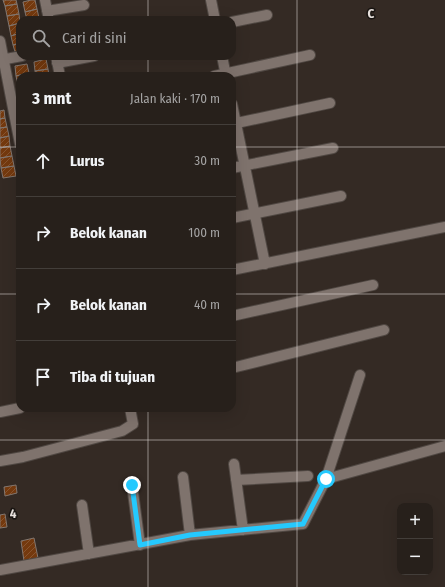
<!DOCTYPE html>
<html lang="id">
<meta charset="utf-8">
<style>
:root{--surface:#27201b;--page:#332d28;--text:#f1f3f6;--muted:#a4a3a3;--line:#433e3a}
body{margin:0;font-family:"Fira Sans Condensed",sans-serif;background:var(--page);color:var(--text)}
.controls{position:absolute;right:12px;bottom:12px;display:grid;overflow:hidden;border-radius:8px;box-shadow:0 4px 16px #0002}
.controls button{width:36px;height:36px;display:grid;place-items:center;padding:0;border:0;border-bottom:1px solid var(--line);background:var(--surface);color:var(--text);font:20px sans-serif}
.stop{position:absolute;width:12px;height:12px;margin:-9px;border:3px solid #25c9fe;border-radius:50%;background:#fff}
.stop.end{background:#25c9fe;border-color:#fff;box-shadow:0 1px 4px #0008}
.list{margin:0;padding:0;list-style:none}
h2{display:flex;justify-content:space-between;align-items:center;height:52px;margin:0;padding:0 16px;font-size:17px}
h2 small{font-size:13px;font-weight:400;color:var(--muted)}
.list li{display:grid;grid-template-columns:26px 1fr auto;gap:12px;align-items:center;box-sizing:border-box;height:72px;padding:0 16px;border-top:1px solid var(--line)}
.list b{display:block;font-size:15px;white-space:nowrap}
.list em{font-size:13px;font-style:normal;color:var(--muted)}
.icon{flex:none;width:22px;height:22px;fill:none;stroke:currentColor;stroke-width:2;stroke-linecap:round;stroke-linejoin:round}
.map{position:relative;flex:none;width:445px;height:587px;overflow:hidden}
.search{position:absolute;background:var(--surface);box-shadow:0 4px 16px #0002;left:16px;top:16px;width:220px;height:44px;display:flex;align-items:center;gap:10px;box-sizing:border-box;padding:0 14px;border-radius:12px;color:var(--muted);font-size:15px}
.panel{position:absolute;background:var(--surface);box-shadow:0 4px 16px #0002;left:16px;top:72px;width:220px;height:340px;border-radius:12px}
.map>svg:first-child{display:block}
</style>
<div class="map">
<svg width="445" height="587" viewBox="0 0 445 587">
<defs>
<pattern id="building-hatch" width="6" height="6" patternUnits="userSpaceOnUse"><rect width="6" height="6" fill="#74390e"/><path d="M-1 1l2-2M0 6l6-6M5 7l2-2" fill="none" stroke="#885530"/></pattern>
</defs>
<rect width="100%" height="100%" fill="#342a24"/>
<path fill="url(#building-hatch)" stroke="#82766f" d="M 3,0 L 16,0 L 17,4 L 5,6 Z
M 31,0 L 35,0 L 37,9 L 25,12 L 23,2 Z
M 17,4 L 19,14 L 7,16 L 5,6 Z
M 37,9 L 39,18 L 27,20 L 25,12 Z
M 19,14 L 20,23 L 9,26 L 7,16 Z
M 20,23 L 20,33 L 11,36 L 9,26 Z
M 20,33 L 20,43 L 13,45 L 11,36 Z
M 20,43 L 20,54 L 16,55 L 13,45 Z
M 46,59 L 48,69 L 35,71 L 34,62 Z
M 27,64 L 29,73 L 16,76 L 15,66 Z
M 48,69 L 49,76 L 36,76 L 35,71 Z
M 29,73 L 29,76 L 20,76 L 20,85 L 18,85 L 16,76 Z
M 4,110 L 5,118 L 0,119 L 0,111 Z
M 5,118 L 7,127 L 0,128 L 0,119 Z
M 7,127 L 9,136 L 0,138 L 0,128 Z
M 9,136 L 10,146 L 0,148 L 0,138 Z
M 10,146 L 12,156 L 0,158 L 0,148 Z
M 12,156 L 14,166 L 1,168 L 0,158 Z
M 14,166 L 16,176 L 3,178 L 1,168 Z
M 16,485 L 17,493 L 5,496 L 4,487 Z
M 5,514 L 7,527 L 0,528 L 0,515 Z
M 34,538 L 38,558 L 24,561 L 21,541 Z"/>
<g fill="none" stroke-linecap="round" stroke-linejoin="round">
<g stroke="#504843" stroke-width="12">
<path id="minor" d="M 45,0 L 49,20
M 211,0 L 215,20
M 47,11 L 84,5
M 232,22 L 267,15
M 0,41 L 20,144
M 56,56 L 60,76
M 222,56 L 226,76
M 0,60 L 22,56
M 57,63 L 94,56
M 214,76 L 310,55
M 232,104 L 265,264
M 232,124 L 330,103
M 232,168 L 333,148
M 232,218 L 341,196
M 232,270 L 445,227
M 232,316 L 373,285
M 232,368 L 384,330
M 0,412 L 20,408
M 0,461 L 23,457 L 122,431 L 133,424 L 130,408
M 234,464 L 243,530
M 183,477 L 190,535
M 326,479 L 445,446
M 236,480 L 308,476
M 132,485 L 140,545
M 82,505 L 89,554
M 0,570 L 190,535 L 303,524 L 326,479 L 360,375"/>
</g>
<use href="#minor" stroke="#7f736d" stroke-width="10"/>
</g>
<g fill="none" stroke-linecap="round" stroke-linejoin="round">
<path stroke="#25c9fe" stroke-width="5" d="M 132,485 L 140,545 L 190,535 L 303,524 L 326,479"/>
</g>
<path fill="none" stroke="#e7e0dc" stroke-width="1" stroke-opacity="0.55" d="M 148,0 L 148,20M 297,0 L 297,587M 148,56 L 148,76M 0,147 L 20,147M 232,147 L 445,147M 0,294 L 20,294M 232,294 L 445,294M 148,408 L 148,587M 0,440 L 445,440"/>
<g font-size="13" text-anchor="middle" font-weight="bold" fill="#e7e0dc" stroke="#181411" stroke-width="3" stroke-linejoin="round" paint-order="stroke">
<text x="371" y="18">C</text>
<text x="13" y="518">4</text>
</g>
</svg>
<div class="controls">
<button>+</button>
<button>−</button>
</div>
<div class="stop" style="left:326px;top:479px"></div>
<div class="stop end" style="left:132px;top:485px"></div>
<div class="search"><svg class="icon" aria-label="search" viewBox="0 0 24 24"><circle cx="10" cy="10" r="6"/><path d="M15 15l6 6"/></svg>Cari di sini</div>
<section class="panel">
<h2>3 mnt<small>Jalan kaki · 170 m</small></h2>
<ul class="list">
<li><svg class="icon" aria-label="ahead" viewBox="0 0 24 24"><path d="M12 20V5M6 11l6-6 6 6"/></svg><div><b>Lurus</b></div><em>30 m</em></li>
<li><svg class="icon" aria-label="right" viewBox="0 0 24 24"><path d="M7 20v-9h11M14 6l5 5-5 5"/></svg><div><b>Belok kanan</b></div><em>100 m</em></li>
<li><svg class="icon" aria-label="right" viewBox="0 0 24 24"><path d="M7 20v-9h11M14 6l5 5-5 5"/></svg><div><b>Belok kanan</b></div><em>40 m</em></li>
<li><svg class="icon" aria-label="arrive" viewBox="0 0 24 24"><path d="M6 21V4h12l-3 4 3 4H6"/></svg><div><b>Tiba di tujuan</b></div></li>
</ul>
</section>
</div>
